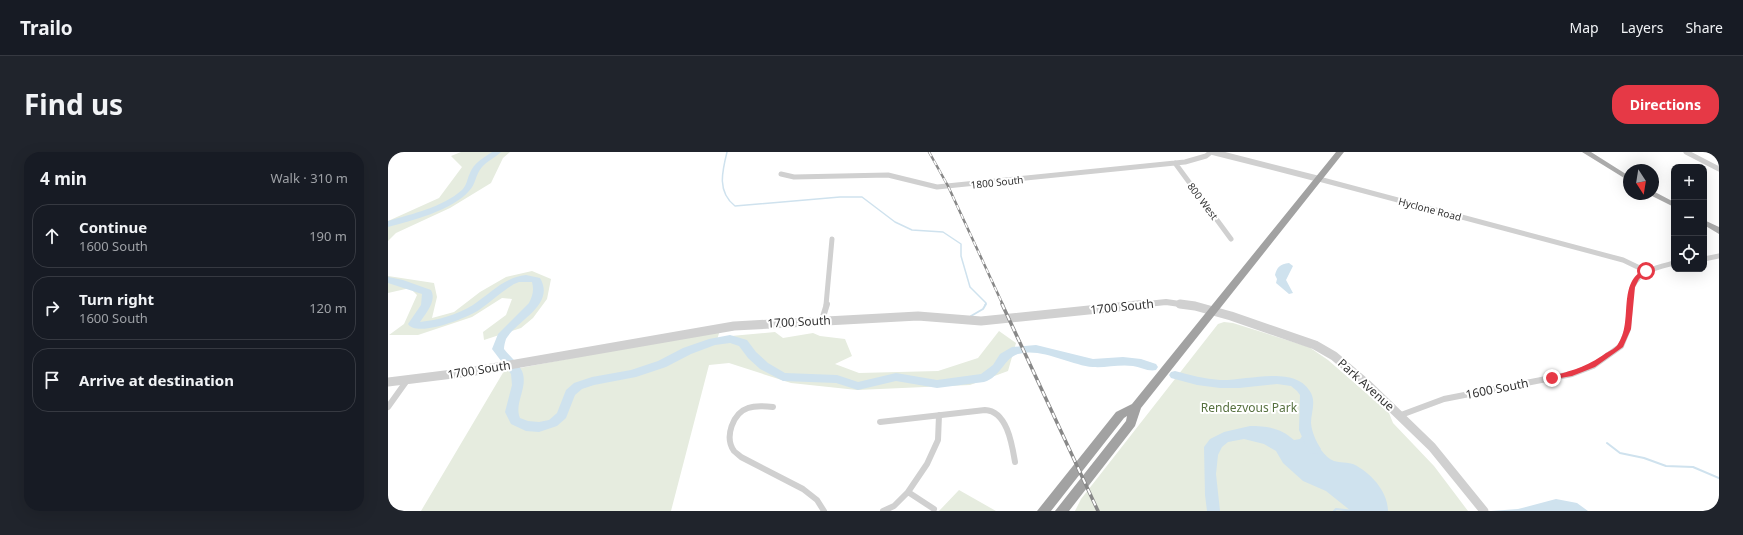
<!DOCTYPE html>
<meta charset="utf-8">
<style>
:root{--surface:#171b24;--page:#20242c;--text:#f1f3f6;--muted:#9ea1a6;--line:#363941;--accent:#e63946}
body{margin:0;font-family:"Noto Sans",sans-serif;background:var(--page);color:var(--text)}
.controls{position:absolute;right:12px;top:12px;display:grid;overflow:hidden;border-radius:8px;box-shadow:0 4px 16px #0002}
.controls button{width:36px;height:36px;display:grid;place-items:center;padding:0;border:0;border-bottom:1px solid var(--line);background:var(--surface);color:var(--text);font:20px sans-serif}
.compass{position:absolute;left:1235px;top:12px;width:36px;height:36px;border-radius:50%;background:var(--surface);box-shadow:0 4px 16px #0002;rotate:168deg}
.stop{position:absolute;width:12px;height:12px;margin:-9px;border:3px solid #e63946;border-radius:50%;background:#fff}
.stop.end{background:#e63946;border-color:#fff;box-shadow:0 1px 4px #0008}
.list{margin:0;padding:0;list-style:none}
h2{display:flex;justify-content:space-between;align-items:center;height:52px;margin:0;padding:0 16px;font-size:17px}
h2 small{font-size:13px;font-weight:400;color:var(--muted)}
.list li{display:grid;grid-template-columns:26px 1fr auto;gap:12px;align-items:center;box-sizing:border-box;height:64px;margin:0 8px 8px;padding:0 8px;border:1px solid var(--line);border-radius:16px}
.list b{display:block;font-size:15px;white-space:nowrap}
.list p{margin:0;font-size:13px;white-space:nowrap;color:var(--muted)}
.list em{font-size:13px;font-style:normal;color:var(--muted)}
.icon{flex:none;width:22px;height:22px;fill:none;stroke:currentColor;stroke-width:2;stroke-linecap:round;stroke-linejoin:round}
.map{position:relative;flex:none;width:1331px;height:359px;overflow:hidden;border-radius:16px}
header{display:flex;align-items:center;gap:24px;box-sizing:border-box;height:56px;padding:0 20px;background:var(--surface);border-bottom:1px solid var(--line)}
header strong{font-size:19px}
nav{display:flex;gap:22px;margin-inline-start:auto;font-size:14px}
.intro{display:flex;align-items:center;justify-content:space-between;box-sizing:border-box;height:96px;padding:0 24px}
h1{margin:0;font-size:28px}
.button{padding:10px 18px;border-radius:16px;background:var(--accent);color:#fff;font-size:14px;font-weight:700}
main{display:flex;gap:24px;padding:0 24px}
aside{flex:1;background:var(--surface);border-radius:16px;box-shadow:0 4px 16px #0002}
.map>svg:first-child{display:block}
</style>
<header>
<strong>Trailo</strong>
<nav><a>Map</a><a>Layers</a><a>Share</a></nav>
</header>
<div class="intro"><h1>Find us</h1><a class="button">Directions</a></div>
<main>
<aside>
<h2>4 min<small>Walk · 310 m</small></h2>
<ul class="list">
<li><svg class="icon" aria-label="ahead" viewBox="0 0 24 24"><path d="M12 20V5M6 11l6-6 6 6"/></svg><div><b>Continue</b><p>1600 South</p></div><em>190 m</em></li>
<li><svg class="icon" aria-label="right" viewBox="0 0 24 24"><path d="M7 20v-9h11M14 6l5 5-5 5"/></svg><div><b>Turn right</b><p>1600 South</p></div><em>120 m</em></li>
<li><svg class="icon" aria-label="arrive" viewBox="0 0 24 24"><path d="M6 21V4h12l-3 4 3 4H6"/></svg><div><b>Arrive at destination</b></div></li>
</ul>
</aside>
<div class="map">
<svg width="1331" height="359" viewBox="0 0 1331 359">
<rect width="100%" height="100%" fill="#fff"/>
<path fill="#e6ecdf" d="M 73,0 L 122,0 L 115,6 L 103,31 L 62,56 L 8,81 L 0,89 L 0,69 L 51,46 L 74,15 L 63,4 Z
M 144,119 L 163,127 L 159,147 L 145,166 L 133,176 L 96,188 L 95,180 L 118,163 L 124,147 L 114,146 L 84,165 L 30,183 L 1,183 L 16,172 L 29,143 L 22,136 L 0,141 L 0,124 L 46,131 L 49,145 L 44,166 L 66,160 L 92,140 L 118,125 Z
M 836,170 L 845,171 L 921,195 L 940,208 L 1001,261 L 1005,271 L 1046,314 L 1080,359 L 687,359 L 693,347 L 830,172 Z
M 332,178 L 328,191 L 343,184 L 387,180 L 395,186 L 425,181 L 432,184 L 457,187 L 464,204 L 447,212 L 471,221 L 550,219 L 590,206 L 611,179 L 628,191 L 620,219 L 582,233 L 469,238 L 403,231 L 341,211 L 321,213 L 283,359 L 33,359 L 116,219 Z
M 571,338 L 608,359 L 551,359 Z"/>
<path fill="#cfe2ee" d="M 901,111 L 905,114 L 898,128 L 905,141 L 901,142 L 888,131 L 889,127 L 887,123 C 889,115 892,112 901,111 Z
M 862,274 C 879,274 893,276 906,288 L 912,287 L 915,283 L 924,284 C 930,293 936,305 946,309 C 952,311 959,310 965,312 C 982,320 1000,339 1000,359 L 963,359 L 938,339 L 915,329 L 895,311 L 888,299 L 876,292 L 856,287 L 840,290 L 834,295 L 830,303 L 828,322 L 832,359 L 819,359 L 817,343 L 816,295 L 822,287 L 836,280 Z
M 1168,347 L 1189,351 L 1200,359 L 1103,359 L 1130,357 Z"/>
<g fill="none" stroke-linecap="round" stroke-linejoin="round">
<path stroke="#cfe2ee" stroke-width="1.5" d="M 339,0 C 334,20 329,40 347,54 L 452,45 L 474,45 L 507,70 L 524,78 L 555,80 L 573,92 L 573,104 L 582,135 L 598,151 L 597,153"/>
<path stroke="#cfe2ee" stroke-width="2" d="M 583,164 L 595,157 L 598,152
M 1219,291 L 1232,301 L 1256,306 L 1278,314 L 1305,315 L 1331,326
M 946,359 L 948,357 L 966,359"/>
<path fill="#cfe2ee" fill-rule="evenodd" d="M 104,0 L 113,0 C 107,6 99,9 94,15 C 87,23 88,32 81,39 C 65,58 23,69 0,75 L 0,69 C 24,62 55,55 74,38 C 79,33 79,27 82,21 C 86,11 95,6 104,0 Z
M 138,123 L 152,126 C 168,153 129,168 118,187 C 117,190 116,194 116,197 C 121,204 133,213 135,222 C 139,237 126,252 132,266 L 140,269 L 151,270 L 161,268 L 169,261 L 178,238 L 186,231 L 204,225 L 243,218 L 270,209 L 295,196 L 321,187 L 342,183 L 359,188 L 368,200 L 380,211 L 397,221 L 449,223 L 470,230 L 508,221 L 549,228 L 593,222 L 605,213 L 612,202 L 624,195 L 648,193 L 705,207 L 735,205 L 753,207 L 768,212 L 770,215 L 768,218 C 761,220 752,215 745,214 C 731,212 718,216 705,215 C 682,213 653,195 630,202 C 616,206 613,225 596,230 L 549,236 L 508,229 L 470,238 L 448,231 L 395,229 L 372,217 L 360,206 L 351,194 L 342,191 L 327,193 L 303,202 L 278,215 L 248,225 L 206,233 L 194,237 L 187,243 L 178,266 L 169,274 L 151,280 L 138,279 L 123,272 L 117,260 L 124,233 L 123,222 L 104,197 L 110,182 L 141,151 C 145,143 146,138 144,130 L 131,130 L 126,132 C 113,140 103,150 91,158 C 79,166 29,186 20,172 L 33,153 L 34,142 L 0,131 L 0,125 L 15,128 L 43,138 C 49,149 38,161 32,170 C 50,168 69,163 85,153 C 103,141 115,126 138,123 Z
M 787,219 C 802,223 817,227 832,228 C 859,229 908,212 923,241 C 928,251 923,261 923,271 C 924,281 928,289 933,297 L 931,301 L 926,302 L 921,301 L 911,278 L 912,243 L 909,239 L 903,234 L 889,232 L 851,236 L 832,236 L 809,233 L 783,226 L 781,223 L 783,220 Z"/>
<path stroke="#d0d0d0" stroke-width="5" d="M 1298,0 L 1331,17
M 1327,0 L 1331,2
M 787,11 L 843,87
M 393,22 L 406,25 L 500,23 L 549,35 L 797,10 L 818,4 L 823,0
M 931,27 L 1235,108 L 1258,119
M 1316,107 L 1331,104
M 438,153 L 444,87
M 1242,153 C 1243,147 1242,139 1245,134 C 1252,118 1271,115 1286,111"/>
<path stroke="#d0d0d0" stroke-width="6" d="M 434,168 L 439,152
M 0,255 L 20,227
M 385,255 C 377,254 368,253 360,256 C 345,261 336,285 346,299 C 348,301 351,303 353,305 L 415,337 L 429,348 L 436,359
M 1013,263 L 1056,247 L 1184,222 L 1205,214 L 1233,194 L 1240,177 L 1242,152
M 492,270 L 597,258 C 619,259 624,292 627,310
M 520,340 L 546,357
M 495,359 L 506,354 L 520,340 L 539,312 L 550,288 L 551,263"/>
<path stroke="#d0d0d0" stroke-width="6" d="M 825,0 L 931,27
M 750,153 L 778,150 L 799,153"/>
<path stroke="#d0d0d0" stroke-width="9" d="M 792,152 L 807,154 L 843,164 L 927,193 L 946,204 L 980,233 L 1044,295 L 1096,359
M 0,230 L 81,220 L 346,174 L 530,164 L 593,169 L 759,152"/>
<path fill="#ababab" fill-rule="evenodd" d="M 1194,0 L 1203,0 L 1241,24 L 1241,29 Z
M 1265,39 L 1286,50 L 1286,55 L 1262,43 L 1265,42 Z
M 1316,68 L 1331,75 L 1331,82 L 1316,73 Z"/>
<path fill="#a2a2a2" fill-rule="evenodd" d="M 948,0 L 956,0 L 753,256 L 747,274 L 681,359 L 667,359 L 738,269 L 739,264 L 736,266 L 663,359 L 649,359 L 728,260 L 744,252 Z"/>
<g stroke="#888" stroke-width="2.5">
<path id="rail-far1" d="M 541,0 L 560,34 L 615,153"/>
</g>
<g stroke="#888" stroke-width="3.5">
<path id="rail" d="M 614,152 L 710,359"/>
</g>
<use href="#rail-far1" stroke="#fff" stroke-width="1.5" stroke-dasharray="5" stroke-linecap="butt"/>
<use href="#rail" stroke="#fff" stroke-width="2" stroke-dasharray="6" stroke-linecap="butt"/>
</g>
<path fill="#e63946" d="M 1258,117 L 1261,119 L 1251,127 L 1247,135 L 1243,177 L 1235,195 L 1207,215 L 1184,224 L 1161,228 L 1161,225 C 1185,218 1197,216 1218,201 C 1222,199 1228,196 1230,192 C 1246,170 1228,129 1258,117 Z"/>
<g text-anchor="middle" stroke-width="4" stroke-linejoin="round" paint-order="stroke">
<g font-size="10" fill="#333" stroke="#fff">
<text transform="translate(609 30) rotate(-6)" y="4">1800 South</text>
<text transform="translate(815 49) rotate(53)" y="4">800 West</text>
<text transform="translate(1042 57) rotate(15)" y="4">Hyclone Road</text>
</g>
<g font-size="12" fill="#333" stroke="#fff">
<text transform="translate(734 155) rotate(-6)" y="4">1700 South</text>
<text transform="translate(411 170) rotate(-3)" y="4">1700 South</text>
<text transform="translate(91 218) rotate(-9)" y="4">1700 South</text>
<text transform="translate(978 233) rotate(42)" y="4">Park Avenue</text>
<text transform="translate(1109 237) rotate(-11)" y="4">1600 South</text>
</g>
<g font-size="12" fill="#56703f" stroke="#fff">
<text x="861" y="260">Rendezvous Park</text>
</g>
</g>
</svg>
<div class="controls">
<button>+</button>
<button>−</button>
<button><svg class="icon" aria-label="locate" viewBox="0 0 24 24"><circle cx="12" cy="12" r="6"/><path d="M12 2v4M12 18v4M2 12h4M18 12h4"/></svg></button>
</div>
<svg class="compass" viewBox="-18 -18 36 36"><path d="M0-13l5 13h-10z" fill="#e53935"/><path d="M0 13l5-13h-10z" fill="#9ea1a6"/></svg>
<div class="stop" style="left:1258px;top:119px"></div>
<div class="stop end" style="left:1164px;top:226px"></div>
</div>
</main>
